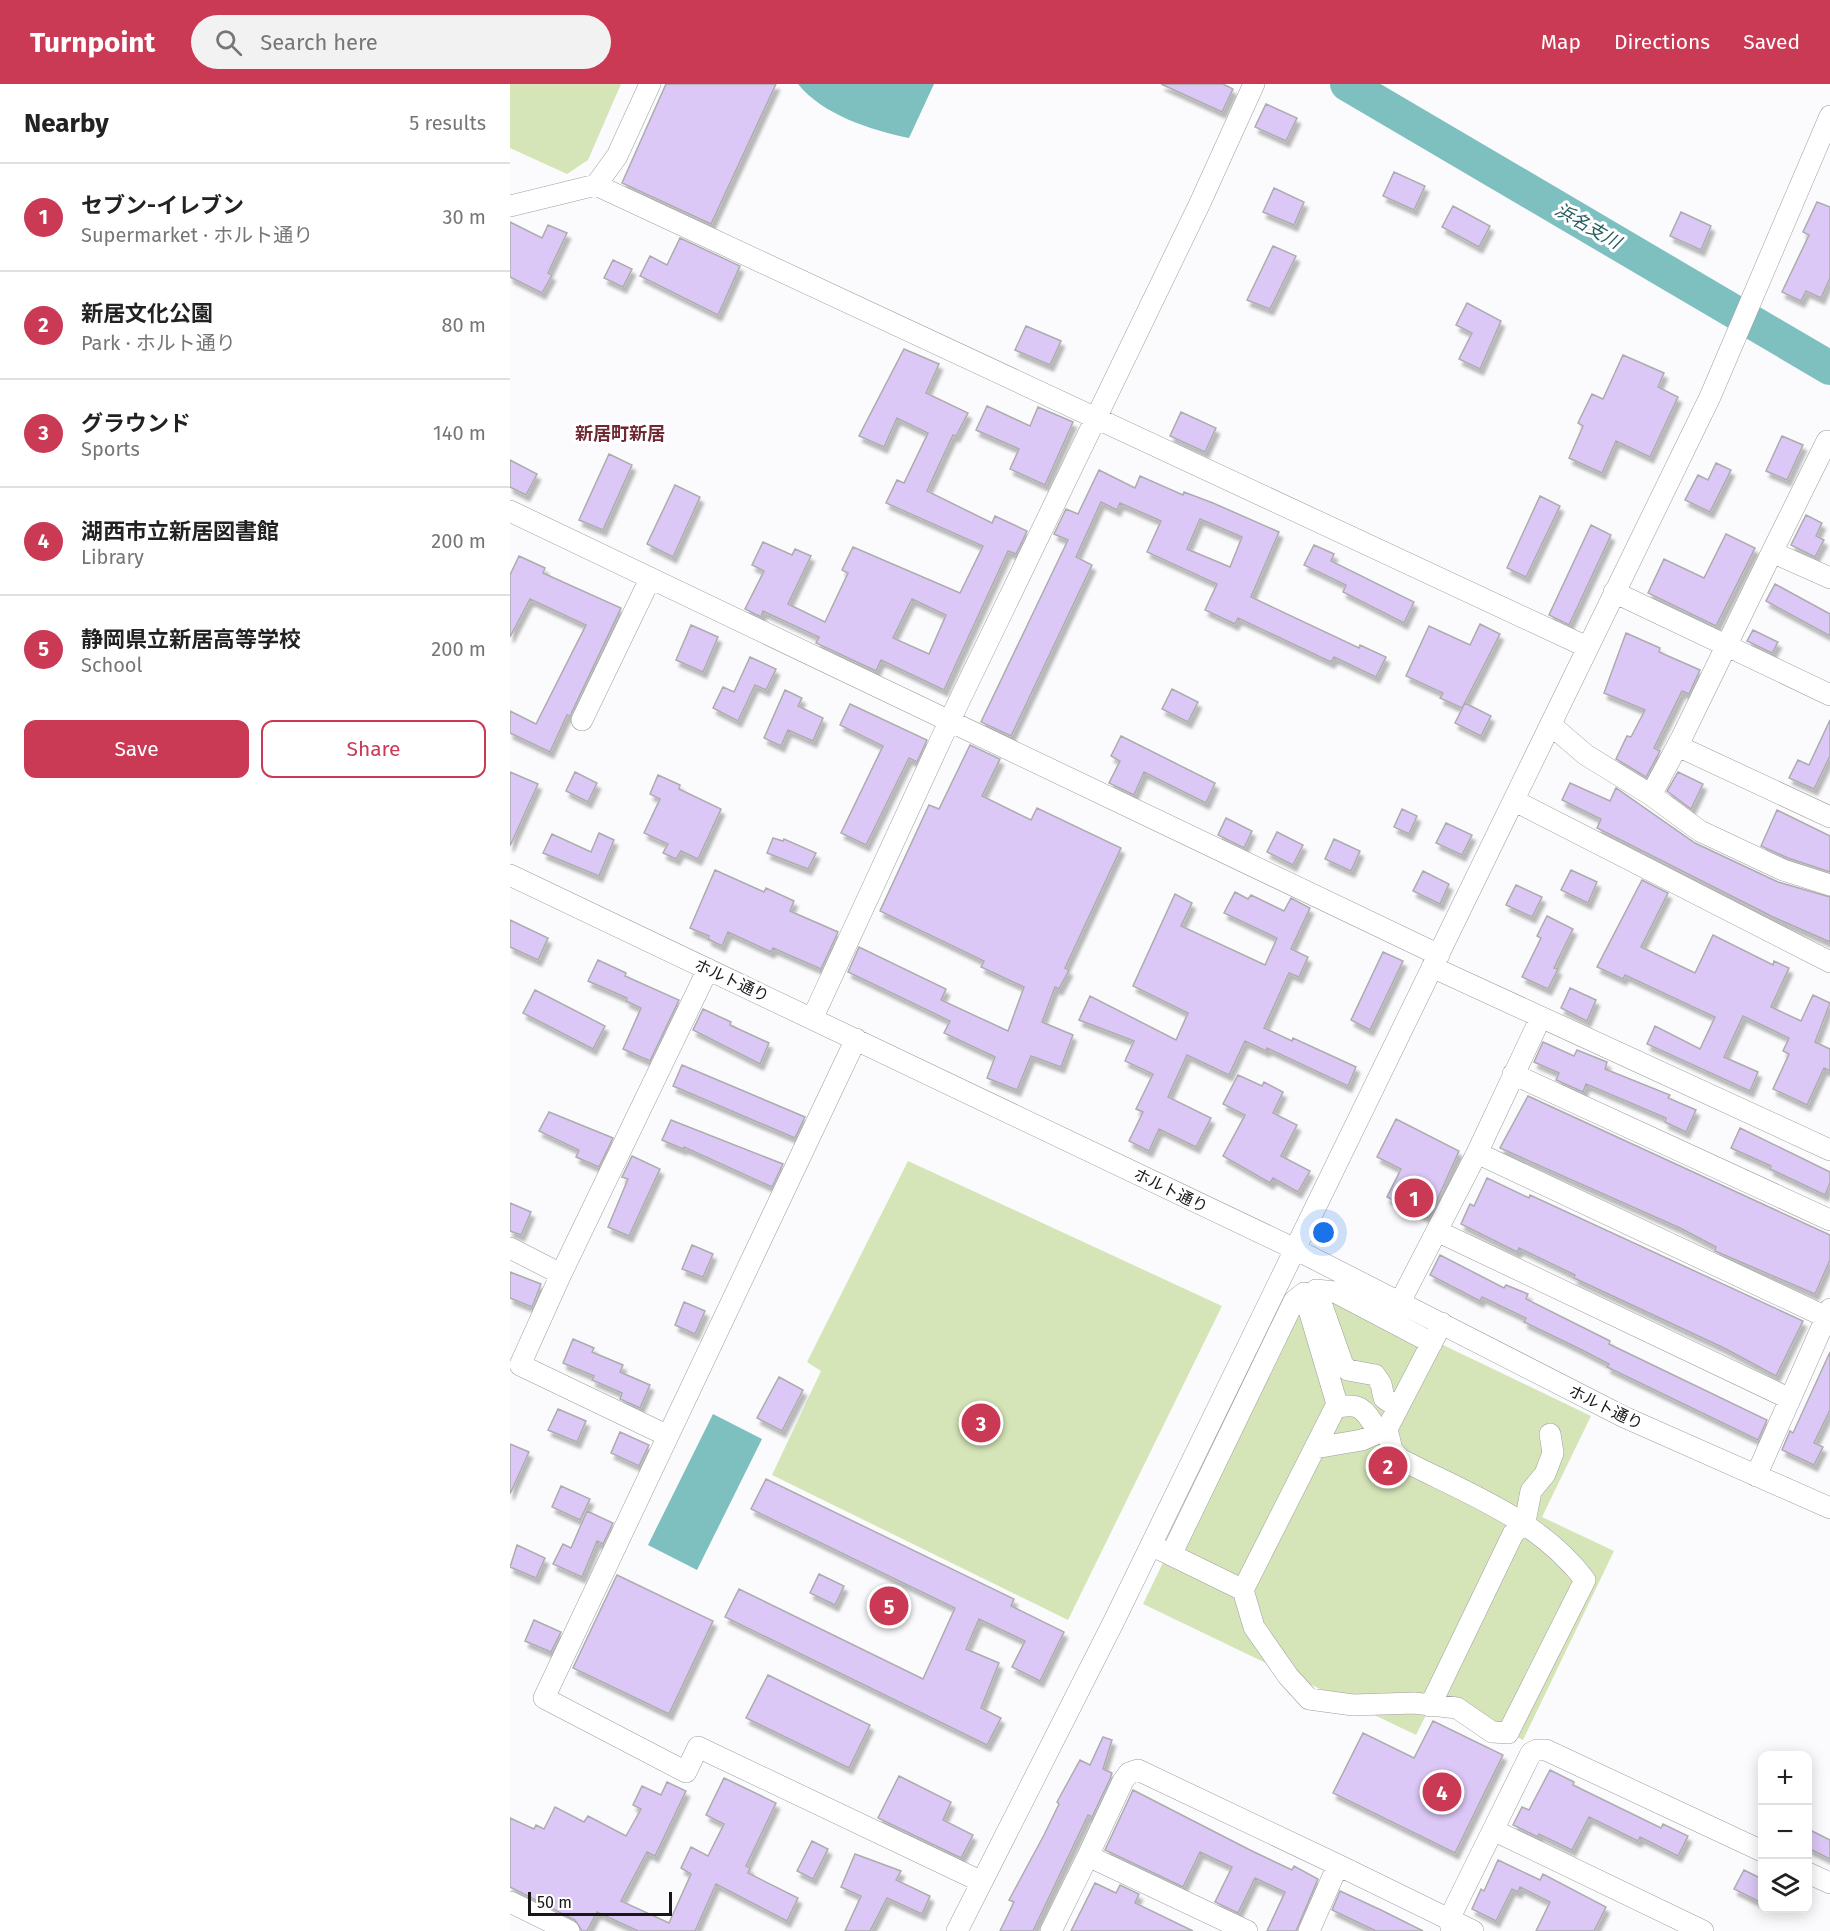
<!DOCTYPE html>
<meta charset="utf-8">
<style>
:root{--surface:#fff;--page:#f2f2f2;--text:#222;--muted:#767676;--line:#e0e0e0;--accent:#ca3a55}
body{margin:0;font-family:"Fira Sans","Noto Sans JP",sans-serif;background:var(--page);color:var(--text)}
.controls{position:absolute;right:18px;bottom:18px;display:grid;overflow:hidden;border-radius:12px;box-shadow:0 3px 15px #0003}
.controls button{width:54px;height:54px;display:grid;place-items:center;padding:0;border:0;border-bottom:2px solid var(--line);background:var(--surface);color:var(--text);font:30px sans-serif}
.scale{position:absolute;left:18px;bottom:15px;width:144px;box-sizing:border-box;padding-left:6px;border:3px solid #171718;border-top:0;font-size:16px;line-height:21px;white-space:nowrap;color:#171718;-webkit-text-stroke:4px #fff;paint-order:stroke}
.you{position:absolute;left:814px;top:1149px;width:21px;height:21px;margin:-15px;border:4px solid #fff;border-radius:50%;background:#1a73e8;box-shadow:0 0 0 9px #1a73e833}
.badge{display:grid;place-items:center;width:39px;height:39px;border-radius:50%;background:var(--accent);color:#fff;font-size:20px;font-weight:700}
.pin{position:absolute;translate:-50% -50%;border:3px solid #fff;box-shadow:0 2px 6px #0006}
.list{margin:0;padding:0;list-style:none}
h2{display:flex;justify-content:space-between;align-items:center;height:78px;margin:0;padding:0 24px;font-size:26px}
h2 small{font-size:20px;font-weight:400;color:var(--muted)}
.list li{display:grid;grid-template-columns:39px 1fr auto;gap:18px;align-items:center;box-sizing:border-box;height:108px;padding:0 24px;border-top:2px solid var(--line)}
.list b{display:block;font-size:22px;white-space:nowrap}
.list p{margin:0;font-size:20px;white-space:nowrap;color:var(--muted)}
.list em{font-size:20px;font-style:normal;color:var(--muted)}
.actions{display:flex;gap:12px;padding:18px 24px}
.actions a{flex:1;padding:14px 0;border:2px solid var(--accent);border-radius:12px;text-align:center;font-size:21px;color:var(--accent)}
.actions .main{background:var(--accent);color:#fff}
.icon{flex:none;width:33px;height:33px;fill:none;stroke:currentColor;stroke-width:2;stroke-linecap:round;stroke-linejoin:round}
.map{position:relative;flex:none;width:1320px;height:1847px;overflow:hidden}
header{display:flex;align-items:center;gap:36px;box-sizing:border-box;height:84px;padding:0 30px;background:var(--accent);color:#fff}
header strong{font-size:28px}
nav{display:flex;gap:33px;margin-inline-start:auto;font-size:21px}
.search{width:420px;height:54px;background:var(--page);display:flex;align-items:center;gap:15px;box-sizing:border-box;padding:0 21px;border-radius:33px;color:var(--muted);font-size:22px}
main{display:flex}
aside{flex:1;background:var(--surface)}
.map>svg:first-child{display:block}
</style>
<header>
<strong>Turnpoint</strong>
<div class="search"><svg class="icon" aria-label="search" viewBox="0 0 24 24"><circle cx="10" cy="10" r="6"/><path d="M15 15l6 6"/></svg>Search here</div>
<nav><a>Map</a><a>Directions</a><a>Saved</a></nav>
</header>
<main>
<aside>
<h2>Nearby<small>5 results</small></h2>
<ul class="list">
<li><span class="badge">1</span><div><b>セブン-イレブン</b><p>Supermarket · ホルト通り</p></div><em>30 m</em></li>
<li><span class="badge">2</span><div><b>新居文化公園</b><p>Park · ホルト通り</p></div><em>80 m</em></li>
<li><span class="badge">3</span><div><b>グラウンド</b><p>Sports</p></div><em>140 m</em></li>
<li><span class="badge">4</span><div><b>湖西市立新居図書館</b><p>Library</p></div><em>200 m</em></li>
<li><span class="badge">5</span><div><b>静岡県立新居高等学校</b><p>School</p></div><em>200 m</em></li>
</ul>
<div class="actions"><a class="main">Save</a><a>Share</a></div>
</aside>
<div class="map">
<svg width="1320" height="1847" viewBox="0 0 1320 1847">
<defs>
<filter id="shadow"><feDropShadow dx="3.5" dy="6" stdDeviation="1.5" flood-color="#0004"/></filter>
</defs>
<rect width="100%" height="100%" fill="#fbfbfd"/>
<path fill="#d5e5b8" d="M 0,0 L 111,0 L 78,76 L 57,90 L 0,64 Z
M 398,1077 L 712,1222 L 558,1536 L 262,1391 L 311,1287 L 297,1278 Z
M 804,1199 L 1081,1332 L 1032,1433 L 1104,1467 L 1013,1656 L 925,1613 L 906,1651 L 633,1520 L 783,1209 Z"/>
<path fill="#7ebfc0" d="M 288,0 L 424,0 L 399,54 C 361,46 313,31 288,0 Z
M 203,1330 L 252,1355 L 187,1486 L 138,1461 Z"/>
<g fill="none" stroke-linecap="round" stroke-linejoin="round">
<path stroke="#7ebfc0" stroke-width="34" d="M 837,0 L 1320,284"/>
</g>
<path fill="#dcc8f6" stroke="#adacae" stroke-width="1.5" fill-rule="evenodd" filter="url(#shadow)" d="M 156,0 L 266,0 L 201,140 L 112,99 Z
M 651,0 L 713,0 L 723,5 L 712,28 Z
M 756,20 L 787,34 L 776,57 L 745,43 Z
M 884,88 L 915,102 L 904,126 L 873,112 Z
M 764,104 L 794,118 L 784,141 L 753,128 Z
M 1307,118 L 1320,123 L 1320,194 L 1311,214 L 1296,207 L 1291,217 L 1272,208 L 1299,151 L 1293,148 Z
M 943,122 L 980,142 L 969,163 L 932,143 Z
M 1171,128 L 1201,142 L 1191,166 L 1160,152 Z
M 0,138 L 32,154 L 38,141 L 57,149 L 38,189 L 42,191 L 32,209 L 0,193 Z
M 170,154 L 230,182 L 208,231 L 130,192 L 140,172 L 157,181 Z
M 763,162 L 786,172 L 760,225 L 737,216 Z
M 103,176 L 122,185 L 113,203 L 94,194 Z
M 957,219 L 991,237 L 970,285 L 949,275 L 962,249 L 946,241 Z
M 516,242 L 551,257 L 540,281 L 505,266 Z
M 394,265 L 429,280 L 416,309 L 458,329 L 446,352 L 443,351 L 417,407 L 482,439 L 485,432 L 517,447 L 506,470 L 498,467 L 434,606 L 371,576 L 366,587 L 306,559 L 309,553 L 253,527 L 251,533 L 235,525 L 254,487 L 242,481 L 253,458 L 282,471 L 285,465 L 301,472 L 278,520 L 315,538 L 338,489 L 332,486 L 343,463 L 450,509 L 473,462 L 376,419 L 387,396 L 394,399 L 418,349 L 387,334 L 374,363 L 349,352 ZM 402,515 L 436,531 L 419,570 L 383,554 Z
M 1113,271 L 1154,289 L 1148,303 L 1168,313 L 1140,373 L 1106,357 L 1092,389 L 1059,374 L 1073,342 L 1068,339 L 1082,310 L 1093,315 Z
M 477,322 L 520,342 L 528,323 L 563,338 L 535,401 L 500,385 L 509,365 L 466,346 Z
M 671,328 L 706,344 L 695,368 L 660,352 Z
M 1272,352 L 1293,361 L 1277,396 L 1256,387 Z
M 99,370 L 122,381 L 93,446 L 69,436 Z
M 0,376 L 27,390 L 16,411 L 0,403 Z
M 1206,379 L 1221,386 L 1200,428 L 1175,416 L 1188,391 L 1198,396 Z
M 589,386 L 625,404 L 630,392 L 673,411 L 674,408 L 703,419 L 769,448 L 741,513 L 849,564 L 850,561 L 876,573 L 866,593 L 824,573 L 821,578 L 728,534 L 725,540 L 695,526 L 707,500 L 637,468 L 651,437 L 610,419 L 607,426 L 591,418 L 566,473 L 582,481 L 501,652 L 471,638 L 558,456 L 544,450 L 556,425 L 568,430 ZM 690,435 L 732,453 L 720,483 L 677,465 Z
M 165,401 L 190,413 L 163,473 L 137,460 Z
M 1030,412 L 1050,422 L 1016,493 L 997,484 Z
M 1296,431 L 1312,439 L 1306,452 L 1314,456 L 1305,473 L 1281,461 Z
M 1081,441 L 1101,451 L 1059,541 L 1039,531 Z
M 1216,450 L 1245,464 L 1206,542 L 1138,509 L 1154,475 L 1194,494 Z
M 804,461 L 824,470 L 821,477 L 904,518 L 894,539 L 833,508 L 836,501 L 794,481 Z
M 9,472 L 35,484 L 33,489 L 111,524 L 60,632 L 57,631 L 40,668 L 0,649 L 0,627 L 26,640 L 76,541 L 20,515 L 0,553 L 0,491 Z
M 1265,500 L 1320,530 L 1320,552 L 1256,517 Z
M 970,540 L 990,550 L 952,624 L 930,614 L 933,609 L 896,592 L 919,542 L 960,561 Z
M 181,541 L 208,553 L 193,588 L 166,576 Z
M 1243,546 L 1268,558 L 1262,569 L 1237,557 Z
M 1116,549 L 1150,564 L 1149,568 L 1190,586 L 1179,610 L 1172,607 L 1144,664 L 1150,667 L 1136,693 L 1106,675 L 1117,652 L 1121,653 L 1135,626 L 1094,609 Z
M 240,573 L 266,585 L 256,606 L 245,601 L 228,637 L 203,624 L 213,603 L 224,608 Z
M 662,605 L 688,618 L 678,638 L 652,625 Z
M 275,606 L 292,614 L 288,622 L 313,634 L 303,657 L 278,646 L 271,662 L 254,654 Z
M 955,619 L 981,632 L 971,652 L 945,639 Z
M 340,620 L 417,656 L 407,678 L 399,674 L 356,761 L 331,749 L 373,662 L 330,641 Z
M 1320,636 L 1320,672 L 1304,705 L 1279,694 L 1288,676 L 1299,681 Z
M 611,652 L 705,699 L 696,719 L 634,688 L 624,711 L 599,699 L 610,677 L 601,672 Z
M 460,661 L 490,675 L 472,712 L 521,736 L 527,724 L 611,764 L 555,884 L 559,886 L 549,905 L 545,903 L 532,938 L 563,951 L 551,983 L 521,972 L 507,1006 L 477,994 L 485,973 L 434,949 L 440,937 L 338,888 L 349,863 L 436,905 L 431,916 L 498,947 L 514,903 L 471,883 L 474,877 L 370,827 L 419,721 L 429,725 Z
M 0,688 L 28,700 L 0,762 Z
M 65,688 L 87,699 L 78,718 L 56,707 Z
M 1168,688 L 1193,700 L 1181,725 L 1157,707 Z
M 148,691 L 170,701 L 169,705 L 211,725 L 188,775 L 171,767 L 166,775 L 153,769 L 158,760 L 134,749 L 150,715 L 140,710 Z
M 1060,699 L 1100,717 L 1106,704 L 1185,759 L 1268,798 L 1320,813 L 1320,858 L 1263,833 L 1087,744 L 1091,735 L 1052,716 Z
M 892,725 L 907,732 L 899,750 L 884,743 Z
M 1267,726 L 1320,752 L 1320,788 L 1278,774 L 1251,762 Z
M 716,734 L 742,747 L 734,764 L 708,751 Z
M 936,739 L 962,751 L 952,771 L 926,759 Z
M 767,748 L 793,761 L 783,781 L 757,768 Z
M 89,749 L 104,756 L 89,792 L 33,769 L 42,750 L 81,768 Z
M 263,754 L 273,757 L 274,755 L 306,769 L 298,785 L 257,769 Z
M 824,755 L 850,767 L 841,787 L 815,775 Z
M 205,786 L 254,808 L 256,804 L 284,817 L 280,827 L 328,848 L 311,885 L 263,864 L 261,868 L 218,848 L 212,862 L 198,855 L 199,852 L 180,844 Z
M 1061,786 L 1087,798 L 1078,819 L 1051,806 Z
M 913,787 L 939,800 L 930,820 L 903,807 Z
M 1132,796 L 1158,809 L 1131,863 L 1185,889 L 1203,851 L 1263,881 L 1264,877 L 1279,884 L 1261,923 L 1291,937 L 1303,911 L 1320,919 L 1305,958 L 1320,965 L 1320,987 L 1314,984 L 1297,1021 L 1263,1005 L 1279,970 L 1273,967 L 1279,954 L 1233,932 L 1214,973 L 1248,988 L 1240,1007 L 1137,960 L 1145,942 L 1190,965 L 1205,933 L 1115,891 L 1113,895 L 1087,883 Z
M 1006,801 L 1032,813 L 1022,833 L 996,821 Z
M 725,808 L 738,815 L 741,811 L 774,827 L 781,814 L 800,824 L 781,865 L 798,873 L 789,893 L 779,889 L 754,944 L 782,957 L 783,954 L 846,983 L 838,1002 L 757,964 L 756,967 L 735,957 L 719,991 L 677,971 L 658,1013 L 701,1034 L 686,1063 L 649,1045 L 639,1067 L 619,1057 L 633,1028 L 626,1025 L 643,990 L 615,977 L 624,957 L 569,936 L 580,912 L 666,956 L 678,929 L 623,902 L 665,810 L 682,819 L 671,842 L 755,881 L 767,854 L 714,829 Z
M 1037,832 L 1063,845 L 1044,884 L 1048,885 L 1038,905 L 1012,893 L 1031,854 L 1027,852 Z
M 0,836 L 38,854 L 28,876 L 0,863 Z
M 873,868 L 893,877 L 860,946 L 841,936 Z
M 88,876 L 116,889 L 115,892 L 169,916 L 140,977 L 113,965 L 131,924 L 116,917 L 117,914 L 78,897 Z
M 1060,904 L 1086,916 L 1077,937 L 1051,924 Z
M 25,906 L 95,942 L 83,965 L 13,929 Z
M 193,925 L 221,938 L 220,941 L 259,959 L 250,980 L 183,946 Z
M 1033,958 L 1064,972 L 1067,966 L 1097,978 L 1095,985 L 1160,1011 L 1158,1014 L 1186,1026 L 1176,1048 L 1155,1038 L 1156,1034 L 1076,1000 L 1073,1008 L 1046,996 L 1049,989 L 1024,978 Z
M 172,981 L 295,1033 L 285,1054 L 163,1002 Z
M 728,991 L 752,1002 L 754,998 L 773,1008 L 763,1029 L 787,1041 L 771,1072 L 800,1087 L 788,1108 L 763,1094 L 760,1099 L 713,1072 L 735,1031 L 713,1020 Z
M 1018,1012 L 1320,1151 L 1320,1176 L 1305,1210 L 1205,1167 L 1206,1163 L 1170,1144 L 990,1064 Z
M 39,1028 L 103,1054 L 89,1083 L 66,1073 L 69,1066 L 29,1047 Z
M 886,1035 L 949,1067 L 919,1134 L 877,1113 L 891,1085 L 867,1073 Z
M 161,1036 L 273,1080 L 262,1103 L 174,1063 L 173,1065 L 152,1056 Z
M 1230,1044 L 1320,1088 L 1320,1099 L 1315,1111 L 1260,1085 L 1261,1082 L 1221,1064 Z
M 122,1072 L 150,1085 L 119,1152 L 98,1143 L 118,1095 L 112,1093 Z
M 977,1094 L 1019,1114 L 1020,1111 L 1293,1237 L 1266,1292 L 1214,1264 L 1064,1194 L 1065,1191 L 1009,1164 L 1007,1168 L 951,1140 L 960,1120 L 964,1122 Z
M 0,1119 L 21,1128 L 11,1151 L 0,1147 Z
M 182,1161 L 203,1170 L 193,1193 L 172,1185 Z
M 930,1171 L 994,1204 L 996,1201 L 1018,1210 L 1016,1215 L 1100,1257 L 1099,1260 L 1257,1336 L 1248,1356 L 1097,1283 L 1099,1280 L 1070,1265 L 1014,1238 L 1016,1234 L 972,1213 L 970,1217 L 920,1191 Z
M 0,1188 L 31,1200 L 22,1223 L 0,1214 Z
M 174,1218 L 195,1227 L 185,1250 L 165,1241 Z
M 63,1255 L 84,1264 L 82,1268 L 113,1281 L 110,1288 L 140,1301 L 130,1324 L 110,1315 L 112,1309 L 82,1296 L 84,1292 L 53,1279 Z
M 1320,1268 L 1320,1326 L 1304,1359 L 1313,1363 L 1304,1381 L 1272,1366 L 1280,1347 L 1283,1349 Z
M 269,1293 L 293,1306 L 272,1347 L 247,1334 Z
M 48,1325 L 76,1337 L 67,1358 L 38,1346 Z
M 110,1348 L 139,1361 L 129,1382 L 101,1369 Z
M 0,1360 L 19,1368 L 0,1410 Z
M 256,1395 L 504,1515 L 501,1522 L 554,1548 L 530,1597 L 502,1583 L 515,1557 L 469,1535 L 456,1565 L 489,1579 L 471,1624 L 491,1634 L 477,1661 L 215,1533 L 229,1505 L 413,1595 L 445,1524 L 241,1425 Z
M 51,1402 L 80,1415 L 70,1436 L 42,1423 Z
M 77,1427 L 103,1439 L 93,1460 L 87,1457 L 72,1493 L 43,1480 L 53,1460 L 61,1464 Z
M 7,1461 L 35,1474 L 26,1494 L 0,1483 Z
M 309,1490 L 334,1502 L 325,1521 L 300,1509 Z
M 107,1491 L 203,1537 L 159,1630 L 63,1584 Z
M 24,1536 L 51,1548 L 41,1568 L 15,1557 Z
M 258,1591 L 360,1641 L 339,1684 L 236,1634 Z
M 923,1637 L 993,1671 L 945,1769 L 823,1709 L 853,1649 L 904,1674 Z
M 593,1653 L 602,1656 L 593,1685 L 602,1689 L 600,1695 L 582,1733 L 578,1731 L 523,1847 L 490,1847 L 504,1818 L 499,1816 L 534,1751 L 549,1720 L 547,1718 L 570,1676 L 580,1681 Z
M 1040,1686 L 1064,1698 L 1063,1701 L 1151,1744 L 1153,1740 L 1178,1752 L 1168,1772 L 1130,1753 L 1128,1757 L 1079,1733 L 1062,1766 L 1029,1750 L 1028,1753 L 1003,1741 L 1012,1723 L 1019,1726 Z
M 389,1692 L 441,1718 L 433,1736 L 463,1751 L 451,1774 L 368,1734 Z
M 214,1694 L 266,1719 L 236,1782 L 240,1784 L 238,1789 L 288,1814 L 277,1837 L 206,1800 L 185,1847 L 128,1847 L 87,1828 L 77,1847 L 72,1847 L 65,1836 L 0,1803 L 0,1734 L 24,1745 L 26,1741 L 34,1745 L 45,1723 L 74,1738 L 78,1732 L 116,1752 L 131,1725 L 123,1721 L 132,1702 L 151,1711 L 157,1698 L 176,1707 L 145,1772 L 137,1768 L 111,1817 L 159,1839 L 181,1790 L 171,1784 L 181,1763 L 198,1772 L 214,1740 L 196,1731 Z
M 623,1706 L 742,1767 L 782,1786 L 784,1782 L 808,1795 L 786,1847 L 757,1847 L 775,1808 L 745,1794 L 728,1829 L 705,1818 L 722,1783 L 690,1768 L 673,1803 L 595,1766 Z
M 1298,1745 L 1320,1756 L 1320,1775 L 1298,1764 Z
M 302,1757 L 318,1765 L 303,1795 L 287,1787 Z
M 345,1770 L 391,1787 L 386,1796 L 420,1812 L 412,1830 L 377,1814 L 360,1847 L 335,1847 L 351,1812 L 331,1803 Z
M 988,1776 L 1030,1796 L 1033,1790 L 1096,1823 L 1084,1847 L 1026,1847 L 1040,1818 L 1010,1803 L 1008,1808 L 1002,1805 L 986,1837 L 962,1825 L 971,1805 L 974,1807 Z
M 1234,1786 L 1252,1795 L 1252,1819 L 1224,1805 Z
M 585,1799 L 606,1809 L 610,1801 L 629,1810 L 625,1819 L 683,1847 L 561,1847 Z
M 830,1807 L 871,1826 L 913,1847 L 866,1847 L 822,1826 Z"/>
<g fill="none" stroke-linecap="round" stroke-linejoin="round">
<g stroke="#9e9ea0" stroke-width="22">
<path id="minor" d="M 86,101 L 107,72 L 140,0
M 0,122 L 86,101 L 1077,563
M 0,427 L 929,871
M 1262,468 L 1317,357 L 1320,359
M 1320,494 L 1262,468 L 1171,655 L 1172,664 L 1320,733
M 1104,508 L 1320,611
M 72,636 L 140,495
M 1041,641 L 1076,671 L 1141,711 L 1190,747 L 1273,786 L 1320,801
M 1141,711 L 1171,655
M 1005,717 L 1320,878
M 0,791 L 785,1165 L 1114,1333 L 1320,1424
M 922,883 L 1320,1066
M 303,933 L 439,638 L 690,119 L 744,0
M 346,955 L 34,1614 L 176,1688 L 188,1663 L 472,1798
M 1003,990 L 1320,1136
M 967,1069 L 1316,1233
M 927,1147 L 1280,1315
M 0,1164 L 51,1190
M 806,1206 L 825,1208 L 922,1259
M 810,1216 L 833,1281 L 838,1286 L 865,1291 L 871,1300 L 874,1314 L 888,1324
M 890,1218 L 967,1069 L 1030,935
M 825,1324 C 852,1317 855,1327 869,1349
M 156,1351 L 10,1281 L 51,1190 L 198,885
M 805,1364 L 852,1356 L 877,1345
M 1246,1392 L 1320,1225
M 641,1461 L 733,1506 L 744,1543 L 778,1592 L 799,1615 L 843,1621 L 904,1619 L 947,1624 L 982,1648 L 998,1649 L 1075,1496 C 1029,1435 956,1409 890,1375 L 882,1366 L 877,1345 L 932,1239
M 661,1471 L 784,1217 L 794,1209 L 827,1320 L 733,1506
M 920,1622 L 1003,1450 L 1015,1438 L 1021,1407 L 1035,1390 L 1043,1369 L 1040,1350
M 983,1746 L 1021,1669 L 1027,1666 L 1036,1666 L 1252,1767
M 578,1772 L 613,1697 L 619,1689 L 628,1686 L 828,1781 L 799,1847
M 828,1781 L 963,1847
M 1298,1789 L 1320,1799
M 0,1818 L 59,1847
M 447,1847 L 604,1537 L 1200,313 L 1320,32
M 541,1847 L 578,1772 L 737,1847
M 942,1847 L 939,1835 L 983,1746 L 1193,1847"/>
</g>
<use href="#minor" stroke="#fff" stroke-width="21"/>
</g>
<g text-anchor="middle" stroke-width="6" stroke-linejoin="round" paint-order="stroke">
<g font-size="16" fill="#171718" stroke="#fff">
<text transform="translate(222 896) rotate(25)" y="6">ホルト通り</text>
<text transform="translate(661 1106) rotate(26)" y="6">ホルト通り</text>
<text transform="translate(1096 1323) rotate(26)" y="6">ホルト通り</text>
</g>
<g font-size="18" font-style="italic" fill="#275e5f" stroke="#fff">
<text transform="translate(1078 142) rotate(30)" y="6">浜名支川</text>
</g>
<g font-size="18" font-weight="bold" fill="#6f2933" stroke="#fff">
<text x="110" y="356">新居町新居</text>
</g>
</g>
</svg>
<div class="controls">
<button>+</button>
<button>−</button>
<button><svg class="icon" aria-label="layers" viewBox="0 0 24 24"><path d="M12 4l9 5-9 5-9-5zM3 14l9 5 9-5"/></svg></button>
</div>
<div class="scale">50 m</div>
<div class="you"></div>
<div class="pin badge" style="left:904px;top:1114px">1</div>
<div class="pin badge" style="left:878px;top:1382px">2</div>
<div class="pin badge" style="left:471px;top:1339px">3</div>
<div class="pin badge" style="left:932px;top:1708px">4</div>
<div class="pin badge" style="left:379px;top:1522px">5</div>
</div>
</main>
